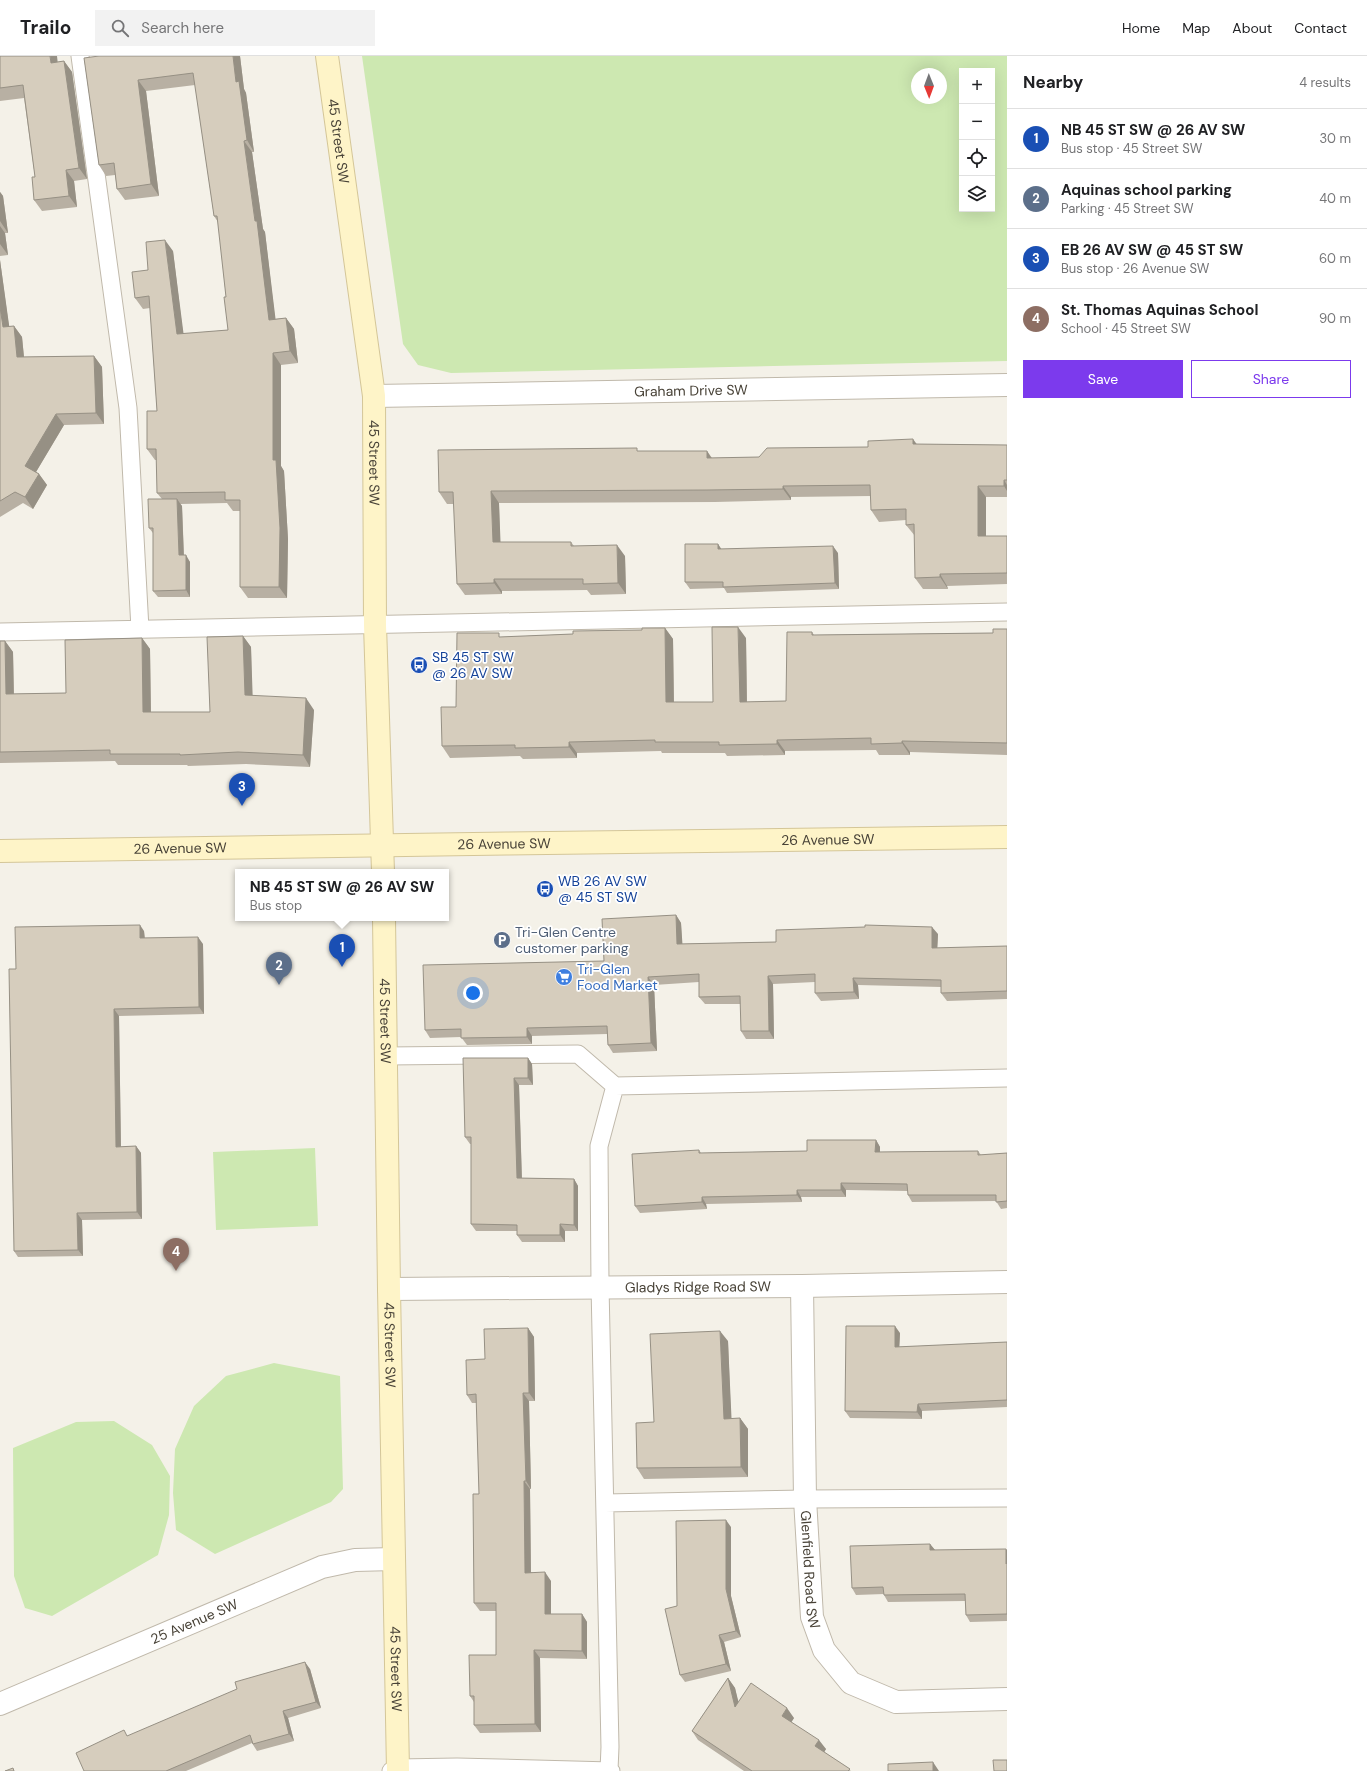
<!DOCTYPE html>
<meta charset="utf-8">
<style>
:root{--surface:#fff;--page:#f2f2f2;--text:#202124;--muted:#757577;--line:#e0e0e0;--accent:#7c3aed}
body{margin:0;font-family:"DM Sans",sans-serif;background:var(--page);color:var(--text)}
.controls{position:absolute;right:12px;top:12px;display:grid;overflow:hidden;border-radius:0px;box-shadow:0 4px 16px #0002}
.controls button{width:36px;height:36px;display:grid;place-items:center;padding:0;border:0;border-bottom:1px solid var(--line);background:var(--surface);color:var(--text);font:20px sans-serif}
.compass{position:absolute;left:911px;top:12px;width:36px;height:36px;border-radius:50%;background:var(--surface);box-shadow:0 4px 16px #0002;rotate:179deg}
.you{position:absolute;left:473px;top:937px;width:14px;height:14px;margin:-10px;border:3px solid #fff;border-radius:50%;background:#1a73e8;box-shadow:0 0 0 6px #1a73e833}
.badge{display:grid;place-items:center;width:26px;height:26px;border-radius:50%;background:var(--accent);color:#fff;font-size:13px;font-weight:700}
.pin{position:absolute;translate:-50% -33px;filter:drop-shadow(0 1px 2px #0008)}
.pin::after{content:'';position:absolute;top:21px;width:14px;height:12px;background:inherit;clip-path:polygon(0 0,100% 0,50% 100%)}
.popup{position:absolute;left:235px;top:813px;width:214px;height:52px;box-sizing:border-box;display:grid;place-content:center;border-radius:0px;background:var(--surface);filter:drop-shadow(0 1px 3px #0005);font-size:13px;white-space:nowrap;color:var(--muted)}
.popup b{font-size:15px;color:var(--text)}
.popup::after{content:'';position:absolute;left:50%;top:100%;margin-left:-8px;border:8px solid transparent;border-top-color:var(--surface)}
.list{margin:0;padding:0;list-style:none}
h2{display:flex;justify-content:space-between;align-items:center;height:52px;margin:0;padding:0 16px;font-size:17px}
h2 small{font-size:13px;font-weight:400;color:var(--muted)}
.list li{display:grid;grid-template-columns:26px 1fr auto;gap:12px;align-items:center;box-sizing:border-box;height:60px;padding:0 16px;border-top:1px solid var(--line)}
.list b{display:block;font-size:15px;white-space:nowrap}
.list p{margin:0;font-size:13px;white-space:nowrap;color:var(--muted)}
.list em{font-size:13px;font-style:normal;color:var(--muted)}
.actions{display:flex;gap:8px;padding:12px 16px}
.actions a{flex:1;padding:9px 0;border:1px solid var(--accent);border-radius:0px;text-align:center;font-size:14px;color:var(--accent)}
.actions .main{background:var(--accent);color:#fff}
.icon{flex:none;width:22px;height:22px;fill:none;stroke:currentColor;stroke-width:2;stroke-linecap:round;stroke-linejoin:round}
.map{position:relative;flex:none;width:1007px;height:1715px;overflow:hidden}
header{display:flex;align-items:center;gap:24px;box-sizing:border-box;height:56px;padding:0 20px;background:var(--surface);border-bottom:1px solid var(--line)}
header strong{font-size:19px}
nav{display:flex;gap:22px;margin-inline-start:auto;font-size:14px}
.search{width:280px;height:36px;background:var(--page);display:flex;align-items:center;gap:10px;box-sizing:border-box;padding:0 14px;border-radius:0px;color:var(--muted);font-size:15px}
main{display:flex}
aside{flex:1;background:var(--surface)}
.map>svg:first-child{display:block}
</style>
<header>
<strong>Trailo</strong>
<div class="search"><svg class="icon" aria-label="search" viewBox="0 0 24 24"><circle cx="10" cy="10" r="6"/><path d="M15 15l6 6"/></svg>Search here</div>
<nav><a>Home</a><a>Map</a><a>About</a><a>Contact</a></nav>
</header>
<main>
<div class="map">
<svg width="1007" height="1715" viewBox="0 0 1007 1715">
<rect width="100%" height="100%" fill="#f4f1e8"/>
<path fill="#cde8b1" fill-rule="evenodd" d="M 362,0 L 1007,0 L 1007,305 L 451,317 L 418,309 L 403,288 ZM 962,15 L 992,15 L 992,153 L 962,153 ZM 917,18 L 941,18 L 941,42 L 917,42 Z
M 315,1092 L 318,1170 L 216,1174 L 213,1096 Z
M 274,1307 L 340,1320 L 343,1433 L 331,1446 L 215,1498 L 176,1474 L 173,1437 L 175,1393 L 194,1350 L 226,1320 Z
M 114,1365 L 152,1389 L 170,1420 L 169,1459 L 158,1499 L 52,1560 L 25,1552 L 14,1520 L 13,1392 L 76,1366 Z"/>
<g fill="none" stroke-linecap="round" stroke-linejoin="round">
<g stroke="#c0b9ab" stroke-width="19">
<path id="lane" d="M 80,0 L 128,352 L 140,573
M 0,576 L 1007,556
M 387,1000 L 578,998 L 615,1030 L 599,1090 L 600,1230 L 610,1691 L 609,1714
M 615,1030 L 1007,1022
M 605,1447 L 805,1443 L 1007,1442
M 391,1715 L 398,1712 L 457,1711 L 611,1715"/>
</g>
<g stroke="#c0b9ab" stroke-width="24">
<g id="street">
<path id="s1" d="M 374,340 L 1007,329"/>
<path id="s2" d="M 802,1230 L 805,1443 L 812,1561 L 824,1594 L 851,1627 L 896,1646 L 1007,1643"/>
<path id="s3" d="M 389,1233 L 802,1230 L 1007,1226"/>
<path id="s4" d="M 0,1648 L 322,1511 L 355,1504 L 394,1503"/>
</g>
</g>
<g stroke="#d4c698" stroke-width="24">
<g id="secondary">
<path id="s5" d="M 327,0 L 374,340 L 375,569 L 383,816"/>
<path id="s6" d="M 0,795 C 336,789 671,786 1007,781"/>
<path id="s7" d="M 384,862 L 389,1233 L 398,1715"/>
</g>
</g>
<use href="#lane" stroke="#fff" stroke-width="17"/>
<use href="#street" stroke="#fff" stroke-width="22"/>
<use href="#secondary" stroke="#fef4c8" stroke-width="22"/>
</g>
<path fill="#b8b0a3" d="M 0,0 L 57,6 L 64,5 L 72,16 L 87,123 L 74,125 L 77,151 L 42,155 L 34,144 L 35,121 L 24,42 L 0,45 Z
M 240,0 L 244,33 L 246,37 L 254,96 L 252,96 L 263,173 L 265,176 L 275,263 L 286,262 L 294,273 L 298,307 L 281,309 L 281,410 L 284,415 L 288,483 L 287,542 L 248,542 L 240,531 L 240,455 L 233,455 L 227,447 L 180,448 L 182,450 L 184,499 L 190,506 L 190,541 L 158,541 L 153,535 L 153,477 L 149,472 L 162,443 L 157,437 L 157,404 L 155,404 L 147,393 L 157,355 L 150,252 L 143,253 L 135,242 L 148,214 L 173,195 L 183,278 L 228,274 L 226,241 L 218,166 L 214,160 L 195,29 L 146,35 L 159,140 L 125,144 L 117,133 L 115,119 L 106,120 L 99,109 L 84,2 Z
M 0,136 L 3,140 L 8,177 L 5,177 L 8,199 L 0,200 Z
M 0,204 L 9,271 L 14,270 L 22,281 L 24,301 L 94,300 L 102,311 L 104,368 L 64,369 L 36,416 L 39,418 L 47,429 L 33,453 L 23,447 L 0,461 Z
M 917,388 L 1007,389 L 1007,441 L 986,441 L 986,480 L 1007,480 L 1007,528 L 947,530 L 948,533 L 923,533 L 915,522 L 915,480 L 906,469 L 906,464 L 879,466 L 871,454 L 871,440 L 791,441 L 791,444 L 715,446 L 499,447 L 500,486 L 571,486 L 574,490 L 625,500 L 626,538 L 591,539 L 587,534 L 502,535 L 502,538 L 465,539 L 457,528 L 454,448 L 447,448 L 439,436 L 639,395 L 707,395 L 712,402 L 759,401 L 868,391 Z
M 718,488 L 721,493 L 838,497 L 839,533 L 727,537 L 724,532 L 690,533 L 685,526 Z
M 665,572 L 673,583 L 674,646 L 713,646 L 746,582 L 747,646 L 786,645 L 812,576 L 814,579 L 993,577 L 1007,573 L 1007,699 L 910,696 L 910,699 L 879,699 L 876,694 L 785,695 L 785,699 L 727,700 L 725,697 L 662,697 L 661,695 L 577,697 L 577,702 L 523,703 L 520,700 L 450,702 L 442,690 L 456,651 L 501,581 L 573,578 L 642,574 Z
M 243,580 L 251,591 L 252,639 L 314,654 L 310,711 L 246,708 L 188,710 L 187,709 L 118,709 L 115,705 L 0,707 L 0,585 L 5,585 L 13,596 L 14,638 L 66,637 L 142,582 L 150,593 L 151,656 L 210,656 Z
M 676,859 L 681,867 L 682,888 L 776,886 L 938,878 L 937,892 L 1007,890 L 1007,943 L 947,945 L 941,937 L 941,931 L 858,929 L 859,943 L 821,945 L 815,937 L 815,926 L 773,928 L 774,983 L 746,983 L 741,975 L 741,948 L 705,948 L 699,941 L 699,926 L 654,929 L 657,995 L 613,997 L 608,989 L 607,978 L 532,980 L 532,988 L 467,989 L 461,981 L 430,982 L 425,974 L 604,905 Z
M 144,875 L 145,882 L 203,888 L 204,958 L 119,960 L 121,1091 L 136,1090 L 141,1097 L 142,1163 L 82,1164 L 83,1200 L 18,1201 L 14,1195 L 16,913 Z
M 528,1002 L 532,1008 L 533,1029 L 519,1029 L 522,1122 L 574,1123 L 578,1130 L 578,1175 L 565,1175 L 565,1186 L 522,1186 L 517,1179 L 517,1175 L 476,1175 L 471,1168 L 471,1088 L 470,1088 L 465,1081 Z
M 876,1084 L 880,1091 L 880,1096 L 978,1095 L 981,1099 L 1007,1097 L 1007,1152 L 1001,1153 L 996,1145 L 912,1146 L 908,1139 L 908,1135 L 846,1134 L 846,1141 L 801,1141 L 802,1146 L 706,1148 L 707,1153 L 640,1157 L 635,1150 L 699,1094 L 701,1097 L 807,1095 Z
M 528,1272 L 534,1281 L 535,1345 L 529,1345 L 531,1433 L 530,1433 L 531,1516 L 551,1525 L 551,1558 L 582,1558 L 587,1566 L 587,1603 L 540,1602 L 541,1676 L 480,1677 L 474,1669 L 474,1646 L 470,1640 L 496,1599 L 496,1555 L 480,1555 L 474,1547 L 479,1438 L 477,1347 L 472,1347 L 467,1339 L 485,1303 Z
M 900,1277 L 899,1291 L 1007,1286 L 1007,1351 L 922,1355 L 922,1363 L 850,1362 L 845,1355 Z
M 728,1285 L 731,1363 L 740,1362 L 748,1373 L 748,1421 L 644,1423 L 637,1412 L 654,1366 Z
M 731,1471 L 731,1540 L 741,1581 L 724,1586 L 731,1615 L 685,1626 L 680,1619 L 677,1550 Z
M 930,1488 L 935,1494 L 1007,1494 L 1007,1565 L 970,1566 L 966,1559 L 965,1545 L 888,1546 L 884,1539 L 884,1538 L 856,1539 L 852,1532 Z
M 310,1613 L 321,1652 L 288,1662 L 294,1685 L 257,1695 L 252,1687 L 186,1715 L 84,1715 L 128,1680 Z
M 728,1622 L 735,1632 L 738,1646 L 794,1662 L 791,1666 L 826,1693 L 824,1696 L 851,1715 L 853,1715 L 744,1715 L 698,1684 L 692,1675 Z"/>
<path fill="#969084" d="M 50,0 L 57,0 L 59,18 L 51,7 Z
M 233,0 L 240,0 L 244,33 L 246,37 L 254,96 L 247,84 L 236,26 Z
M 64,5 L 72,16 L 87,123 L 79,112 Z
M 138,24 L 146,35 L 159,140 L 151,128 Z
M 244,85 L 252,96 L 263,173 L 265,176 L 277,275 L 269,264 Z
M 66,114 L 74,125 L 77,151 L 69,140 Z
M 0,136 L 3,140 L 8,177 L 0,165 Z
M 0,170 L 5,177 L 8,199 L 0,188 Z
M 165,184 L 173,195 L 185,289 L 177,278 Z
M 0,204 L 11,283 L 3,271 L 0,251 Z
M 286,262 L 294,273 L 298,307 L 290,295 Z
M 14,270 L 22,281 L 25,312 L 17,301 Z
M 273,297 L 281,309 L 281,410 L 284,415 L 288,483 L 287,542 L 279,531 L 273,404 Z
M 94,300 L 102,311 L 104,368 L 96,357 Z
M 56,358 L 64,369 L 33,421 L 25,410 Z
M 913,383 L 921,394 L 913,388 Z
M 707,395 L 714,406 L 707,402 Z
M 39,418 L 47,429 L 33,453 L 25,441 Z
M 1004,424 L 1007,429 L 1007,435 L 1004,430 Z
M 783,430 L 791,441 L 791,444 L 783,433 Z
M 978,430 L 986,441 L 986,492 L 978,480 Z
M 491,435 L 499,447 L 501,498 L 493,486 Z
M 177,443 L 182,450 L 184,506 L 179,499 Z
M 718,488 L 722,494 L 718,493 Z
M 617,489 L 625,500 L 626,538 L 618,527 Z
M 833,490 L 838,497 L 839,533 L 835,527 Z
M 186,499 L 190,506 L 190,541 L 186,534 Z
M 940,518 L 947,530 L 948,533 L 940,521 Z
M 494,523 L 502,535 L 502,538 L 494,527 Z
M 738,571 L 746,582 L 747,657 L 740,646 Z
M 665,572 L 673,583 L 674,658 L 666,646 Z
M 243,580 L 251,591 L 253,650 L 245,639 Z
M 142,582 L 150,593 L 151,667 L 143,656 Z
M 5,585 L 13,596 L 14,650 L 6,638 Z
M 306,642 L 314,654 L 310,711 L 303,699 Z
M 777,684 L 785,695 L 785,699 L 777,688 Z
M 902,685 L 910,696 L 910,699 L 902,687 Z
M 569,686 L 577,697 L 577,702 L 569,691 Z
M 676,859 L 681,867 L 683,896 L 677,888 Z
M 140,869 L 144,875 L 145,889 L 140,882 Z
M 932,871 L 938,878 L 937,900 L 932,892 Z
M 198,881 L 203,888 L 204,958 L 199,951 Z
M 768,920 L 773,928 L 774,983 L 769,975 Z
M 648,921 L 654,929 L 657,995 L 651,987 Z
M 853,922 L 858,929 L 859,943 L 854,936 Z
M 114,953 L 119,960 L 121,1097 L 116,1091 Z
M 527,972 L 532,980 L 532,988 L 527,981 Z
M 528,1002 L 532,1008 L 533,1029 L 528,1022 Z
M 514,1022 L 519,1029 L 522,1129 L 517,1122 Z
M 876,1084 L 880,1091 L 880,1103 L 875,1096 Z
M 136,1090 L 141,1097 L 142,1163 L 137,1156 Z
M 574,1123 L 578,1130 L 578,1175 L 574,1169 Z
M 841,1127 L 846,1134 L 846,1141 L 841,1134 Z
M 797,1134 L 801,1141 L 802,1146 L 797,1139 Z
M 702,1141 L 706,1148 L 707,1153 L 702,1146 Z
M 77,1157 L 82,1164 L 83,1200 L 78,1194 Z
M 560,1168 L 565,1175 L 565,1186 L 560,1179 Z
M 895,1270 L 900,1277 L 899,1298 L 895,1291 Z
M 528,1272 L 534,1281 L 535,1345 L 529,1337 Z
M 720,1275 L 728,1285 L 732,1373 L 724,1363 Z
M 523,1337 L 529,1345 L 531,1433 L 526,1425 Z
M 918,1348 L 922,1355 L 922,1363 L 917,1356 Z
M 740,1362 L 748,1373 L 748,1421 L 741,1411 Z
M 524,1425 L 530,1433 L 531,1525 L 525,1517 Z
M 726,1464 L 731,1471 L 731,1540 L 741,1581 L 736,1575 L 726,1533 Z
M 930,1488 L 935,1494 L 930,1494 Z
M 1006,1493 L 1007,1494 L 1007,1508 L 1006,1508 Z
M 545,1516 L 551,1525 L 551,1566 L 545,1558 Z
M 582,1558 L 587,1566 L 587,1603 L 582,1595 Z
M 719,1579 L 724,1586 L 731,1615 L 726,1608 Z
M 534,1594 L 540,1602 L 541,1676 L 535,1668 Z
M 305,1606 L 310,1613 L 321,1652 L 316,1646 Z
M 728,1622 L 735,1632 L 742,1660 L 735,1651 Z
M 787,1652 L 794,1662 L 789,1670 L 782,1660 Z
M 283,1655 L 288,1662 L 294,1685 L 289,1678 Z
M 819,1684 L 826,1693 L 822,1700 L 815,1690 Z
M 933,1706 L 939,1715 L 933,1715 Z"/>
<path fill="#d6cdbd" stroke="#969084" d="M 0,0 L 50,0 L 51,7 L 64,5 L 79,112 L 66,114 L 69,140 L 34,144 L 32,121 L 35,121 L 23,29 L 0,32 Z
M 99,0 L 233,0 L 236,26 L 239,25 L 247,84 L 244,85 L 255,165 L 257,165 L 269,264 L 286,262 L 290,295 L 273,297 L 273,404 L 276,404 L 280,472 L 279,531 L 240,531 L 240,444 L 225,444 L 225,436 L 157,437 L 156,393 L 147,393 L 147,355 L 157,355 L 149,240 L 135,242 L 132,216 L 148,214 L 146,186 L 165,184 L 177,278 L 228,274 L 224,241 L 226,241 L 217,160 L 214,160 L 193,17 L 138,24 L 151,128 L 117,133 L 114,107 L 99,109 L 84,2 Z
M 0,251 L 3,271 L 14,270 L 17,301 L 94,300 L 96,357 L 56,358 L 25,410 L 39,418 L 25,441 L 15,436 L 0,445 Z
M 913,383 L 913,388 L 1007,389 L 1007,424 L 1004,424 L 1004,430 L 978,430 L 978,480 L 1007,480 L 1007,517 L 940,518 L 940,521 L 915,522 L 914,468 L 906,469 L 906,453 L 871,454 L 870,429 L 783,430 L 783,433 L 707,434 L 491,435 L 493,486 L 571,486 L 571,490 L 617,489 L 618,527 L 583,528 L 583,523 L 494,523 L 494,527 L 457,528 L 453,436 L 439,436 L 438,394 L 637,392 L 637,395 L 707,395 L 707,402 L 759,401 L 767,392 L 868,391 L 868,385 Z
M 148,443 L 177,443 L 179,499 L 186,499 L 186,534 L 153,535 L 153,472 L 149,472 Z
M 685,488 L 718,488 L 718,493 L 833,490 L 835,527 L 723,531 L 723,526 L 685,526 Z
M 712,571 L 738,571 L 740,646 L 786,645 L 787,576 L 812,576 L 812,579 L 993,577 L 993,573 L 1007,573 L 1007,687 L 902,685 L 902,687 L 871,688 L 871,682 L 777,684 L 777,688 L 719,689 L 719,686 L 655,686 L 655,684 L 569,686 L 569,691 L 515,692 L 515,689 L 442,690 L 441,651 L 456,651 L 457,577 L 499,577 L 499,581 L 573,578 L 573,575 L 642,574 L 642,572 L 665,572 L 666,646 L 713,646 Z
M 243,580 L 245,639 L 306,642 L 303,699 L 238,696 L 180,699 L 180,698 L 110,698 L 110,694 L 0,696 L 0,585 L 5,585 L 6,638 L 66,637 L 65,584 L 142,582 L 143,656 L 210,656 L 207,581 Z
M 676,859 L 677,888 L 776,886 L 776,874 L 865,871 L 865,869 L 932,871 L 932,892 L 1007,890 L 1007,935 L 941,937 L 941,924 L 853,922 L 854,936 L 815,937 L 815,918 L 768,920 L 769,975 L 741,975 L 740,940 L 699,941 L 699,918 L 648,921 L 651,987 L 608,989 L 607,970 L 527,972 L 527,981 L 461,982 L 461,973 L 425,974 L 423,909 L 604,905 L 602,863 Z
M 140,869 L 140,882 L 198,881 L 199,951 L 114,953 L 116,1091 L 136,1090 L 137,1156 L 77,1157 L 78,1194 L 14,1195 L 9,913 L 16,913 L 15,871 Z
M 463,1002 L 528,1002 L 528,1022 L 514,1022 L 517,1122 L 574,1123 L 574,1169 L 560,1168 L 560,1179 L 517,1179 L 517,1169 L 471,1168 L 471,1081 L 465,1081 Z
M 807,1084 L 876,1084 L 875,1096 L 978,1095 L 978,1099 L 1007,1097 L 1007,1145 L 996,1146 L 996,1139 L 908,1139 L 907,1128 L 841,1127 L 841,1134 L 797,1134 L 797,1139 L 702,1141 L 702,1146 L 635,1150 L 632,1098 L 699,1094 L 699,1097 L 807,1095 Z
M 846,1270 L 895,1270 L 895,1291 L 1007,1286 L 1007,1344 L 918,1348 L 917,1356 L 845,1355 Z
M 528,1272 L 529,1337 L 523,1337 L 526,1425 L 524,1425 L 525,1517 L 545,1516 L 545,1558 L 582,1558 L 582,1595 L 534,1594 L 535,1668 L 474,1669 L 474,1640 L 470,1640 L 469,1599 L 496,1599 L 496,1547 L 474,1547 L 473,1438 L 479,1438 L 476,1338 L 467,1339 L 466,1304 L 485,1303 L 484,1273 Z
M 720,1275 L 724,1363 L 740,1362 L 741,1411 L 637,1412 L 636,1367 L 654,1366 L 650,1278 Z
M 726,1464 L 726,1533 L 736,1575 L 719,1579 L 726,1608 L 680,1619 L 665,1553 L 677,1550 L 676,1465 Z
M 930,1488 L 930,1494 L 1006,1493 L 1006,1508 L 1007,1507 L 1007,1558 L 966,1559 L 965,1538 L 884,1539 L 883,1531 L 852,1532 L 850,1490 Z
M 305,1606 L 316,1646 L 283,1655 L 289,1678 L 253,1688 L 250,1679 L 166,1715 L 84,1715 L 76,1697 L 124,1674 L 127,1680 L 237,1633 L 235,1626 Z
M 728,1622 L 735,1651 L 751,1627 L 787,1652 L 782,1660 L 819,1684 L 815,1690 L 850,1713 L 848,1715 L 752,1715 L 692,1675 Z
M 993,1704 L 1007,1704 L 1007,1715 L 994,1715 Z
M 933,1706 L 933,1715 L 888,1715 L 888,1708 Z
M 13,1712 L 14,1715 L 5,1715 Z"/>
<defs>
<g id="bus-disc" transform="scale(0.9)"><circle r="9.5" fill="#1a4fb4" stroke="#fff"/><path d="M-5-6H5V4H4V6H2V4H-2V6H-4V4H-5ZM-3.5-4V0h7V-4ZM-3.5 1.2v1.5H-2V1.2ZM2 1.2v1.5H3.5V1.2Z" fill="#fff"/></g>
<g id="parking-disc" transform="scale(0.9)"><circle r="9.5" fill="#5c6f8a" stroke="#fff"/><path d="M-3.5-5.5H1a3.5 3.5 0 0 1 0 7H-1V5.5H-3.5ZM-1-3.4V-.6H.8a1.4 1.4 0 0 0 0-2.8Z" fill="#fff"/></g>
<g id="supermarket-disc" transform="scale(0.9)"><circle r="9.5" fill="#3f7fe0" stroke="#fff"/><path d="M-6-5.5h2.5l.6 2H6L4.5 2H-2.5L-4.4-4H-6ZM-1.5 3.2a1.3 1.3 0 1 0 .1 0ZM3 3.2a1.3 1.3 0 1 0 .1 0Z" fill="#fff"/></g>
</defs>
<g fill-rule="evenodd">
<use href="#bus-disc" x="419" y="609"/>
<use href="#bus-disc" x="545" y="833"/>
<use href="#parking-disc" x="502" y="884"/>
<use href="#supermarket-disc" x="564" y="921"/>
</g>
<g text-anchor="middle" stroke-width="3.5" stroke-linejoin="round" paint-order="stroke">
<g font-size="14" fill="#484237" stroke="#fff">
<text dy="5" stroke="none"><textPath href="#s5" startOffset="86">45 Street SW</textPath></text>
<text dy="5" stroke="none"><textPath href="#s1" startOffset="317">Graham Drive SW</textPath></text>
<text dy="5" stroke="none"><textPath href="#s5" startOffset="410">45 Street SW</textPath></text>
<text dy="5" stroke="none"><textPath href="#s6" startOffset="828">26 Avenue SW</textPath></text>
<text dy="5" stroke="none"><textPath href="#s6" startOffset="504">26 Avenue SW</textPath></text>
<text dy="5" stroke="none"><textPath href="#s6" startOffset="180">26 Avenue SW</textPath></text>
<text dy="5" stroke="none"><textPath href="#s7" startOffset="103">45 Street SW</textPath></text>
<text dy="5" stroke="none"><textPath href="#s3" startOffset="309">Gladys Ridge Road SW</textPath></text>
<text dy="5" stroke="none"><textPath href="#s7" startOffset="427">45 Street SW</textPath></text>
<text dy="5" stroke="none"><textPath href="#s2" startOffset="284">Glenfield Road SW</textPath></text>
<text dy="5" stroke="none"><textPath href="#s4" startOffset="211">25 Avenue SW</textPath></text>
<text dy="5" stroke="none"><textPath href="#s7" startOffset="751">45 Street SW</textPath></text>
</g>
<g font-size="14" fill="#164399" stroke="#fff" text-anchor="start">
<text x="432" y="606">SB 45 ST SW<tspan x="432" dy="16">@ 26 AV SW</tspan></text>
<text x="558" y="830">WB 26 AV SW<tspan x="558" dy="16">@ 45 ST SW</tspan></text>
</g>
<g font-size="14" fill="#4e5e75" stroke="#fff" text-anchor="start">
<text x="515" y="881">Tri-Glen Centre<tspan x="515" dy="16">customer parking</tspan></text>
</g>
<g font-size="14" fill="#366cbe" stroke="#fff" text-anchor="start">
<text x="577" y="918">Tri-Glen<tspan x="577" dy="16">Food Market</tspan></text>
</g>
</g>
</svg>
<div class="controls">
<button>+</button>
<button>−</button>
<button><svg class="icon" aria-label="locate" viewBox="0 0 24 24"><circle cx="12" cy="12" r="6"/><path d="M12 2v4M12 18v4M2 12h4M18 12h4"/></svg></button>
<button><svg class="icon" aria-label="layers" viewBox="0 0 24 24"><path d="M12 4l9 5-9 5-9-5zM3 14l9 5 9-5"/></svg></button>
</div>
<svg class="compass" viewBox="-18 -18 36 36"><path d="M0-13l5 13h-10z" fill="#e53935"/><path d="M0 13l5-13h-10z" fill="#757577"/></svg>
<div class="you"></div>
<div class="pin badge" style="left:342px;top:911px;background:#1a4fb4">1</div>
<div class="popup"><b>NB 45 ST SW @ 26 AV SW</b>Bus stop</div>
<div class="pin badge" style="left:279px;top:929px;background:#5c6f8a">2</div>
<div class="pin badge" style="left:242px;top:750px;background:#1a4fb4">3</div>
<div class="pin badge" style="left:176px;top:1215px;background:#8d6e63">4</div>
</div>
<aside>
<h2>Nearby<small>4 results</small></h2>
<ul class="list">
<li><span class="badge" style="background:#1a4fb4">1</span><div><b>NB 45 ST SW @ 26 AV SW</b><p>Bus stop · 45 Street SW</p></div><em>30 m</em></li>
<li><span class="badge" style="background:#5c6f8a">2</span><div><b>Aquinas school parking</b><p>Parking · 45 Street SW</p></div><em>40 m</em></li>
<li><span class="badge" style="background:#1a4fb4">3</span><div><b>EB 26 AV SW @ 45 ST SW</b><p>Bus stop · 26 Avenue SW</p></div><em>60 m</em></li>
<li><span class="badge" style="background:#8d6e63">4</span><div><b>St. Thomas Aquinas School</b><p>School · 45 Street SW</p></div><em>90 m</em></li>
</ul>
<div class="actions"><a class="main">Save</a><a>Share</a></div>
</aside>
</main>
